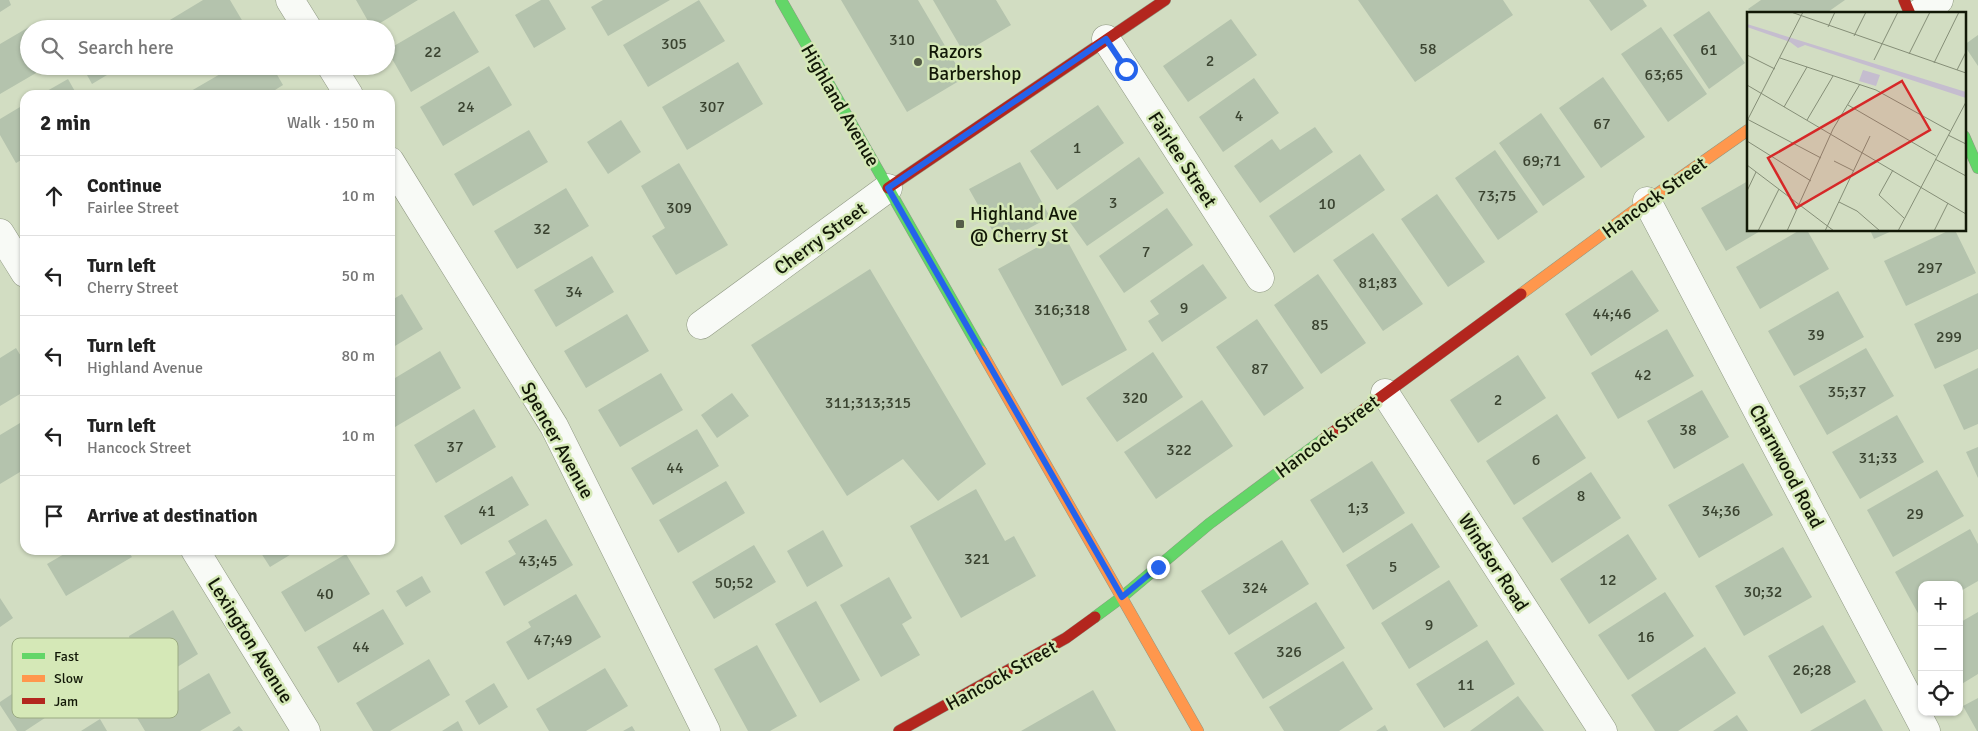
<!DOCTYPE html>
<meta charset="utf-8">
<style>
:root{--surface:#fff;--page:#f2f2f2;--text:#222;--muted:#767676;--line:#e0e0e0}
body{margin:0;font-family:Signika,sans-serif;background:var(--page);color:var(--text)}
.controls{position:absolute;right:15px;bottom:15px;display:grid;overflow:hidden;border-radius:10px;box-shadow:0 1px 4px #0004}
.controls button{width:45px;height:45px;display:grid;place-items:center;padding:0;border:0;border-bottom:1px solid var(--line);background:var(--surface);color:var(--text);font:25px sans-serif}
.stop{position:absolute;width:15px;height:15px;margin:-11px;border:4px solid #2563eb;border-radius:50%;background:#fff}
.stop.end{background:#2563eb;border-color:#fff;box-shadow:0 1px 5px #0008}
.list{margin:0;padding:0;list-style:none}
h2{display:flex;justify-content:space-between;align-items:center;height:65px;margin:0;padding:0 20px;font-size:21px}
h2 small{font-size:16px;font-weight:400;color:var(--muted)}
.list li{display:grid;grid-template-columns:32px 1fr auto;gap:15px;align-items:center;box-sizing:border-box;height:80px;padding:0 20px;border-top:1px solid var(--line)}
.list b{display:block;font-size:19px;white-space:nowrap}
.list p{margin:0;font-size:16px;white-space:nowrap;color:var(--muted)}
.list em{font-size:16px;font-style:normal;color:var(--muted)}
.icon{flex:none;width:28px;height:28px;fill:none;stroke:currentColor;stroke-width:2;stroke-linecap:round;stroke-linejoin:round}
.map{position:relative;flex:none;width:1978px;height:731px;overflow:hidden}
.search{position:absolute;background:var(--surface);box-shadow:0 1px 4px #0004;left:20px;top:20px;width:375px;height:55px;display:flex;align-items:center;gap:12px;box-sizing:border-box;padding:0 18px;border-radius:28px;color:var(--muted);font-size:19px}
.panel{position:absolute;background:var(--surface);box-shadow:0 1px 4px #0004;left:20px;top:90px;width:375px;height:465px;border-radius:15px}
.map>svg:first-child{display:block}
</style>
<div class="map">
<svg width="1978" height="731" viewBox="0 0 1978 731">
<rect width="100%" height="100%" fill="#d2ddc2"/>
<path fill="#b4c3ad" d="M 0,0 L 9,0 L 11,5 L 0,12 Z
M 203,0 L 230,0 L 246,27 L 243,29 L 155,29 Z
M 356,0 L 418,0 L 372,28 Z
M 541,0 L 549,0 L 566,29 L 534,48 L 515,15 Z
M 603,0 L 670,0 L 608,36 L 591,7 Z
M 699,0 L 725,41 L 648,87 L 623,45 Z
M 841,0 L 918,0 L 964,78 L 907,112 Z
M 933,0 L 996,0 L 1011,25 L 964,53 Z
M 1358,0 L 1503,0 L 1513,15 L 1415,82 Z
M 1589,0 L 1643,0 L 1647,6 L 1611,31 Z
M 1761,0 L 1845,0 L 1825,14 L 1752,14 L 1748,9 Z
M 454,11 L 479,52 L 411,92 L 387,50 Z
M 1709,11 L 1745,63 L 1709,89 L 1673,35 Z
M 1231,19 L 1257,55 L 1188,102 L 1163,66 Z
M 29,27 L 29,66 L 48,66 L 0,94 L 0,44 Z
M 1661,27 L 1707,94 L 1668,122 L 1621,54 Z
M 1978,35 L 1978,66 L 1964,45 Z
M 738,62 L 763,104 L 687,150 L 662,107 Z
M 82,66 L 115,66 L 117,69 L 92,84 Z
M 234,66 L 272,66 L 283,85 L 267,95 L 193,95 L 191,91 Z
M 489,66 L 512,105 L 443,146 L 420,107 Z
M 1603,77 L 1645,137 L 1601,168 L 1559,108 Z
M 1254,78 L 1279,113 L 1223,152 L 1199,117 Z
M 68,79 L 77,95 L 40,95 Z
M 25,104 L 25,158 L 16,163 L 0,135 L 0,119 Z
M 1098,105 L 1124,143 L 1057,190 L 1030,151 Z
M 1541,113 L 1585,177 L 1543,206 L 1499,143 Z
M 621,120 L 641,152 L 608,174 L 587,142 Z
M 1315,127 L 1333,152 L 1260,203 L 1234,166 L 1272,139 L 1280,150 Z
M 529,130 L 548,162 L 473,206 L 454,174 Z
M 1495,150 L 1538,212 L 1498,240 L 1455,178 Z
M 1360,154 L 1385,190 L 1294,253 L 1269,216 Z
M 1139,157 L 1164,193 L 1087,246 L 1062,211 Z
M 1020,162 L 1050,217 L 1000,244 L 969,189 Z
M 679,163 L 728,245 L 676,275 L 652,236 L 665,228 L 641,186 Z
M 1748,181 L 1748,230 L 1762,230 L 1726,251 L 1701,208 Z
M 566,188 L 589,226 L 517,269 L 494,231 Z
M 1437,194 L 1485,262 L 1448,287 L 1401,219 Z
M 1167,208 L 1193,245 L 1124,293 L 1099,256 Z
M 1800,230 L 1807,230 L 1829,269 L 1760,309 L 1736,267 Z
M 1870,230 L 1894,230 L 1874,239 Z
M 1950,230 L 1955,230 L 1976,273 L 1906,306 L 1884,261 Z
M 1063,233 L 1127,350 L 1062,386 L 998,269 Z
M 1373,233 L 1423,304 L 1383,331 L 1333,260 Z
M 592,256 L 614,292 L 556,327 L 534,290 Z
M 1203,264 L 1227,298 L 1162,342 L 1148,321 L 1159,314 L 1150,301 Z
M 870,269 L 986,464 L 938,501 L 903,459 L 847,496 L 751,345 Z
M 1632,270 L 1659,311 L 1591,356 L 1565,314 Z
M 1318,274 L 1366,343 L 1321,374 L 1274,305 Z
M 1838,291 L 1864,337 L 1794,376 L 1768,331 Z
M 1978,293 L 1978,349 L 1935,369 L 1914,324 Z
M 402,294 L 423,329 L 390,349 L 390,301 Z
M 627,314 L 649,351 L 586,388 L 564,351 Z
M 1257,319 L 1304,388 L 1264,416 L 1216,347 Z
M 1667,329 L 1694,376 L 1618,419 L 1591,373 Z
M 16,348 L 25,363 L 25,391 L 0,406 L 0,358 Z
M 1866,348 L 1894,396 L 1827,435 L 1799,386 Z
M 440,351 L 461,388 L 395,427 L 390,419 L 390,381 Z
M 1153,352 L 1183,397 L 1117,442 L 1086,398 Z
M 1518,355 L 1546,398 L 1478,443 L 1450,400 Z
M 1978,368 L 1978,424 L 1964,430 L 1943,385 Z
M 661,373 L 683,410 L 620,447 L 598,410 Z
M 1702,390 L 1729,437 L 1674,469 L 1647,421 Z
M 732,393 L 749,416 L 717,438 L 701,415 Z
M 1202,400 L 1233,446 L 1156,499 L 1124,452 Z
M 474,409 L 496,447 L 436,483 L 414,445 Z
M 1557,414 L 1586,458 L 1514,505 L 1486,461 Z
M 1897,415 L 1924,462 L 1860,499 L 1832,452 Z
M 25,420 L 25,469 L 0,484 L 0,435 Z
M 697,429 L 719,466 L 653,505 L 631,468 Z
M 1978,447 L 1978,478 L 1966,452 Z
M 1372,461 L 1405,513 L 1343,553 L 1310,500 Z
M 1743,463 L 1773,515 L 1699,558 L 1668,505 Z
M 1937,470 L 1964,516 L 1893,557 L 1867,510 Z
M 1591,472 L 1621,518 L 1552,563 L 1522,518 Z
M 512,476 L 529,505 L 461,545 L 444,516 Z
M 726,481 L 745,513 L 678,553 L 659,520 Z
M 976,489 L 1005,541 L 1014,536 L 1036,576 L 961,618 L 910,526 Z
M 546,519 L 573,565 L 504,606 L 485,572 L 516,554 L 508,541 Z
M 1412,523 L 1440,567 L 1373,610 L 1346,565 Z
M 1970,529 L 1978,544 L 1978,581 L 1959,592 L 1959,585 L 1922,585 L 1922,613 L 1919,615 L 1895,572 Z
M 823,530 L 843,566 L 807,587 L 787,551 Z
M 1628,534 L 1657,579 L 1589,624 L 1560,579 Z
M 1282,540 L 1309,584 L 1229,635 L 1201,591 Z
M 754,545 L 776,582 L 714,619 L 692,582 Z
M 1783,547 L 1812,597 L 1744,636 L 1715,586 Z
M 71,550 L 127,550 L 132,557 L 66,596 L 47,564 Z
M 259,550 L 298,550 L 270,567 Z
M 346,554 L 370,594 L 305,632 L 281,592 Z
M 422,576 L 431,592 L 406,607 L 396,591 Z
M 889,577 L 912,618 L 902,624 L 920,655 L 881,677 L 840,605 Z
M 1449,580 L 1478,626 L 1409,669 L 1381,623 Z
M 1665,592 L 1694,636 L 1628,680 L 1598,635 Z
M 576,594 L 601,637 L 528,680 L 506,642 L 531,627 L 528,622 Z
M 0,598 L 13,618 L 0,627 Z
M 816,601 L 860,680 L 820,703 L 775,624 Z
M 1316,602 L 1345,648 L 1263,699 L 1234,653 Z
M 383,609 L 404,644 L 338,683 L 317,647 Z
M 173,610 L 198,654 L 126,699 L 102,659 L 130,641 L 129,636 Z
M 1978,612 L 1978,674 L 1960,685 L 1959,623 Z
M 1823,625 L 1856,682 L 1801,714 L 1768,656 Z
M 1487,640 L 1515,684 L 1444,728 L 1416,684 Z
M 757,645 L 797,716 L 770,731 L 748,731 L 714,669 Z
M 1705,647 L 1736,693 L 1678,731 L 1655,731 L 1631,695 Z
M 429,659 L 450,695 L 390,731 L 373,731 L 356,703 Z
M 1343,661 L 1373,709 L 1339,731 L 1284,731 L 1269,707 Z
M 605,668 L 628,706 L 586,731 L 549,731 L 536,709 Z
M 209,673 L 231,713 L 200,731 L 145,731 L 136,716 Z
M 33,680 L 54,712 L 25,731 L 17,731 L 0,705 L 0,702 Z
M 494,683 L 508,707 L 479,725 L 465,701 Z
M 1093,690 L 1116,731 L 1021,731 Z
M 1518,696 L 1544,731 L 1470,731 Z
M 1978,698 L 1978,731 L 1977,731 L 1963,706 Z
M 1865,699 L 1883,731 L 1810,731 Z
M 1737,715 L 1748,731 L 1713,731 Z
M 100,719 L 107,731 L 81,731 Z
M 458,721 L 463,731 L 442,731 Z
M 1385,725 L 1388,731 L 1376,731 Z
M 239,726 L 243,731 L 232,731 Z
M 632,726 L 635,731 L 623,731 Z"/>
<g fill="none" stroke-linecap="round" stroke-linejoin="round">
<g stroke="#8f9883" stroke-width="29">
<path id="street" d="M 290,0 L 308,29
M 1918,14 L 1939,0
M 1106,39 L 1260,278
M 331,66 L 349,95
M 390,161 L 554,426 L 706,731
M 1647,201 L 1926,731
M 0,233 L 25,273
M 701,325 L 888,188
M 1385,393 L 1603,731
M 195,550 L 306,731"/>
</g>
<g stroke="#8f9883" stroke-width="12">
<path id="fast" d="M 781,0 L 981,351
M 1964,136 L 1978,168
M 1095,617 L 1122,597 L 1209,524 L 1325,438"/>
</g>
<g stroke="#8f9883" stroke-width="12">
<path id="slow" d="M 1521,294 L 1647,201 L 1748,130
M 981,351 L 1198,731"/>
</g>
<g stroke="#8f9883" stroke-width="12">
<path id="jam" d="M 1904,0 L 1910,14
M 888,188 L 1165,0
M 1325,438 L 1521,294
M 899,731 L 1066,638 L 1095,617"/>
</g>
<use href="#street" stroke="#f8faf6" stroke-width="28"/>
<use href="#fast" stroke="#63d668" stroke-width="11"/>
<use href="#slow" stroke="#ff974d" stroke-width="11"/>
<use href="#jam" stroke="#b3261e" stroke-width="11"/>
</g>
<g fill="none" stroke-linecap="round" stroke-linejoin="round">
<path stroke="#2563eb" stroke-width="6" d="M 1126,69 L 1106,39 L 888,188 L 1122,597 L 1158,567"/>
</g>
<g fill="#555d48" stroke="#d5e8b7" stroke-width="2">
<circle cx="918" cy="62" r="5"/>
<rect x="955" y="219" width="10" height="10" rx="2.5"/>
</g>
<g text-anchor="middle" stroke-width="5" stroke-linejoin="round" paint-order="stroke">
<g font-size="16" fill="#3a4330">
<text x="902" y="45">310</text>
<text x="674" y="49">305</text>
<text x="1428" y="54">58</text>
<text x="1709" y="55">61</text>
<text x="433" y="57">22</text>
<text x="1210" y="66">2</text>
<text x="1664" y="80">63;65</text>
<text x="466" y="112">24</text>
<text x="712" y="112">307</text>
<text x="1239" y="121">4</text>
<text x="1602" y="129">67</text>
<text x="1077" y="153">1</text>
<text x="1542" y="166">69;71</text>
<text x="1497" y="201">73;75</text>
<text x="1113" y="208">3</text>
<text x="1327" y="209">10</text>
<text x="679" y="213">309</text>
<text x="542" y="234">32</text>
<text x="1146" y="257">7</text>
<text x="1930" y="273">297</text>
<text x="1378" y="288">81;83</text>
<text x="574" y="297">34</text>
<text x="1184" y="313">9</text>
<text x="1062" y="315">316;318</text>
<text x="1612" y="319">44;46</text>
<text x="1320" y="330">85</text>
<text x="1816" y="340">39</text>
<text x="1949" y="342">299</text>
<text x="1260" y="374">87</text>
<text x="1643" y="380">42</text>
<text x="1847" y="397">35;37</text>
<text x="1135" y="403">320</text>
<text x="1498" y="405">2</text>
<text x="868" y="408">311;313;315</text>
<text x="1688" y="435">38</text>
<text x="455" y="452">37</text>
<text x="1179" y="455">322</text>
<text x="1878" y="463">31;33</text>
<text x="1536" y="465">6</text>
<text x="675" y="473">44</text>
<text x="1581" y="501">8</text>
<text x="1358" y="513">1;3</text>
<text x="487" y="516">41</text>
<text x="1721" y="516">34;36</text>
<text x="1915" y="519">29</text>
<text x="977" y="564">321</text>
<text x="538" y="566">43;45</text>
<text x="1393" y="572">5</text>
<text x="1608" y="585">12</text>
<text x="734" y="588">50;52</text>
<text x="1255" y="593">324</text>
<text x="1763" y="597">30;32</text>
<text x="325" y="599">40</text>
<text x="1429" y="630">9</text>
<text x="1646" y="642">16</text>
<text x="553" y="645">47;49</text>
<text x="361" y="652">44</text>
<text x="1289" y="657">326</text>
<text x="1812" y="675">26;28</text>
<text x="1466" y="690">11</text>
</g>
<g font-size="19" fill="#121807" stroke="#d5e8b7" text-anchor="start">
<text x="928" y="58">Razors<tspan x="928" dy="22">Barbershop</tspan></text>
<text x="970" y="220">Highland Ave<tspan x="970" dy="22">@ Cherry St</tspan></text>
</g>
<g font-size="19" fill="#121807" stroke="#d5e8b7">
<text transform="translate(841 105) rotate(60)" y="7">Highland Avenue</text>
<text transform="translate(1183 159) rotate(57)" y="7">Fairlee Street</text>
<text transform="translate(1654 197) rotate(-36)" y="7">Hancock Street</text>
<text transform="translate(820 238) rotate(-36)" y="7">Cherry Street</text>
<text transform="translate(1327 436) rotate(-37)" y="7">Hancock Street</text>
<text transform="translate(558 440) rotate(61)" y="7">Spencer Avenue</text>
<text transform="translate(1787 466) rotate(62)" y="7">Charnwood Road</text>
<text transform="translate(1494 562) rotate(57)" y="7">Windsor Road</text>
<text transform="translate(251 640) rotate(58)" y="7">Lexington Avenue</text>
<text transform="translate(1001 675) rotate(-29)" y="7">Hancock Street</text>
</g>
</g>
<g transform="translate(1747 12)">
<rect width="219" height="219" fill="#d2ddc2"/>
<path d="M 0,12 L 219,80 L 219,86 L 58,33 L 51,36 L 43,30 L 0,15 ZM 116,58 L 133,63 L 129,74 L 112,69 Z" fill="#c5bdcf"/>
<path fill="none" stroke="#858e77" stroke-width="1" d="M 44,0 L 219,61M 81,15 L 88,0M 107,24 L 119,0M 162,42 L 183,0M 0,43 L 28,57M 33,46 L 129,78 L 203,119M 127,48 L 151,0M 187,51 L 212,0M 210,58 L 219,40M 0,73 L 219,202M 101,93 L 189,144M 37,95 L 60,55M 0,107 L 74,146M 60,108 L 86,64M 0,109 L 56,0M 201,123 L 219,132M 0,129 L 64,169M 188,147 L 219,164M 87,149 L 107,159M 0,153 L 87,219M 146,158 L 132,183 L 157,206M 0,179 L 9,160M 92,190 L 110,199 L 133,219M 11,219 L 32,177M 40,219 L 86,117 L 113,72M 78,219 L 123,124M 151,219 L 219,90M 187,219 L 201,191"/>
<path fill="#d62828" fill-opacity="0.15" stroke="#d62828" stroke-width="2.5" d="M 155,69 L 183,118 L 49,196 L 21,146 Z"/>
<rect width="219" height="219" fill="none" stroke="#121807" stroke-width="2.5"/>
</g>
<rect x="12" y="638" width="166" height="80" rx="8" fill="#d5e8b7" stroke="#9aaa82" stroke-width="1"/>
<rect x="22" y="653" width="23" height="6" fill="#63d668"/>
<rect x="22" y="675" width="23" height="7" fill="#ff974d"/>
<rect x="22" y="698" width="23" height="6" fill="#b3261e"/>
<g font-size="14" fill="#121807">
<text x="54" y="661">Fast</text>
<text x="54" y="683">Slow</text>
<text x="54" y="706">Jam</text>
</g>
</svg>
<div class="controls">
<button>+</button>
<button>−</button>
<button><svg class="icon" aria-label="locate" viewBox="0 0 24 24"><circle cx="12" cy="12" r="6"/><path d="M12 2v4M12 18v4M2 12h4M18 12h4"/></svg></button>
</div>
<div class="stop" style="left:1126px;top:69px"></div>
<div class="stop end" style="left:1158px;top:567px"></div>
<div class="search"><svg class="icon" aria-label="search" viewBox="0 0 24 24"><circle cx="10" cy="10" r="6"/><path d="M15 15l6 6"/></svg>Search here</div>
<section class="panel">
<h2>2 min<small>Walk · 150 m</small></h2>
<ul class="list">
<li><svg class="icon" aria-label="ahead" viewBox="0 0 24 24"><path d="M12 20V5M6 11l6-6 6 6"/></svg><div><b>Continue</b><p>Fairlee Street</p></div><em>10 m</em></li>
<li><svg class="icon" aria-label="left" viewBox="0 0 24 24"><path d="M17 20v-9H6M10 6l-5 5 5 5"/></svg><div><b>Turn left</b><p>Cherry Street</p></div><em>50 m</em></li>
<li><svg class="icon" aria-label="left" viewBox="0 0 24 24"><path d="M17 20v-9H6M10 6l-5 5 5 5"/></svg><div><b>Turn left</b><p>Highland Avenue</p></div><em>80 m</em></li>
<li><svg class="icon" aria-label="left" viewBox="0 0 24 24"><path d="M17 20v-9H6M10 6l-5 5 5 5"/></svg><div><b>Turn left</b><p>Hancock Street</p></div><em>10 m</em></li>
<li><svg class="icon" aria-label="arrive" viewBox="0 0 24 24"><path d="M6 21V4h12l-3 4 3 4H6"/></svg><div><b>Arrive at destination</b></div></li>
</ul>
</section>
</div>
